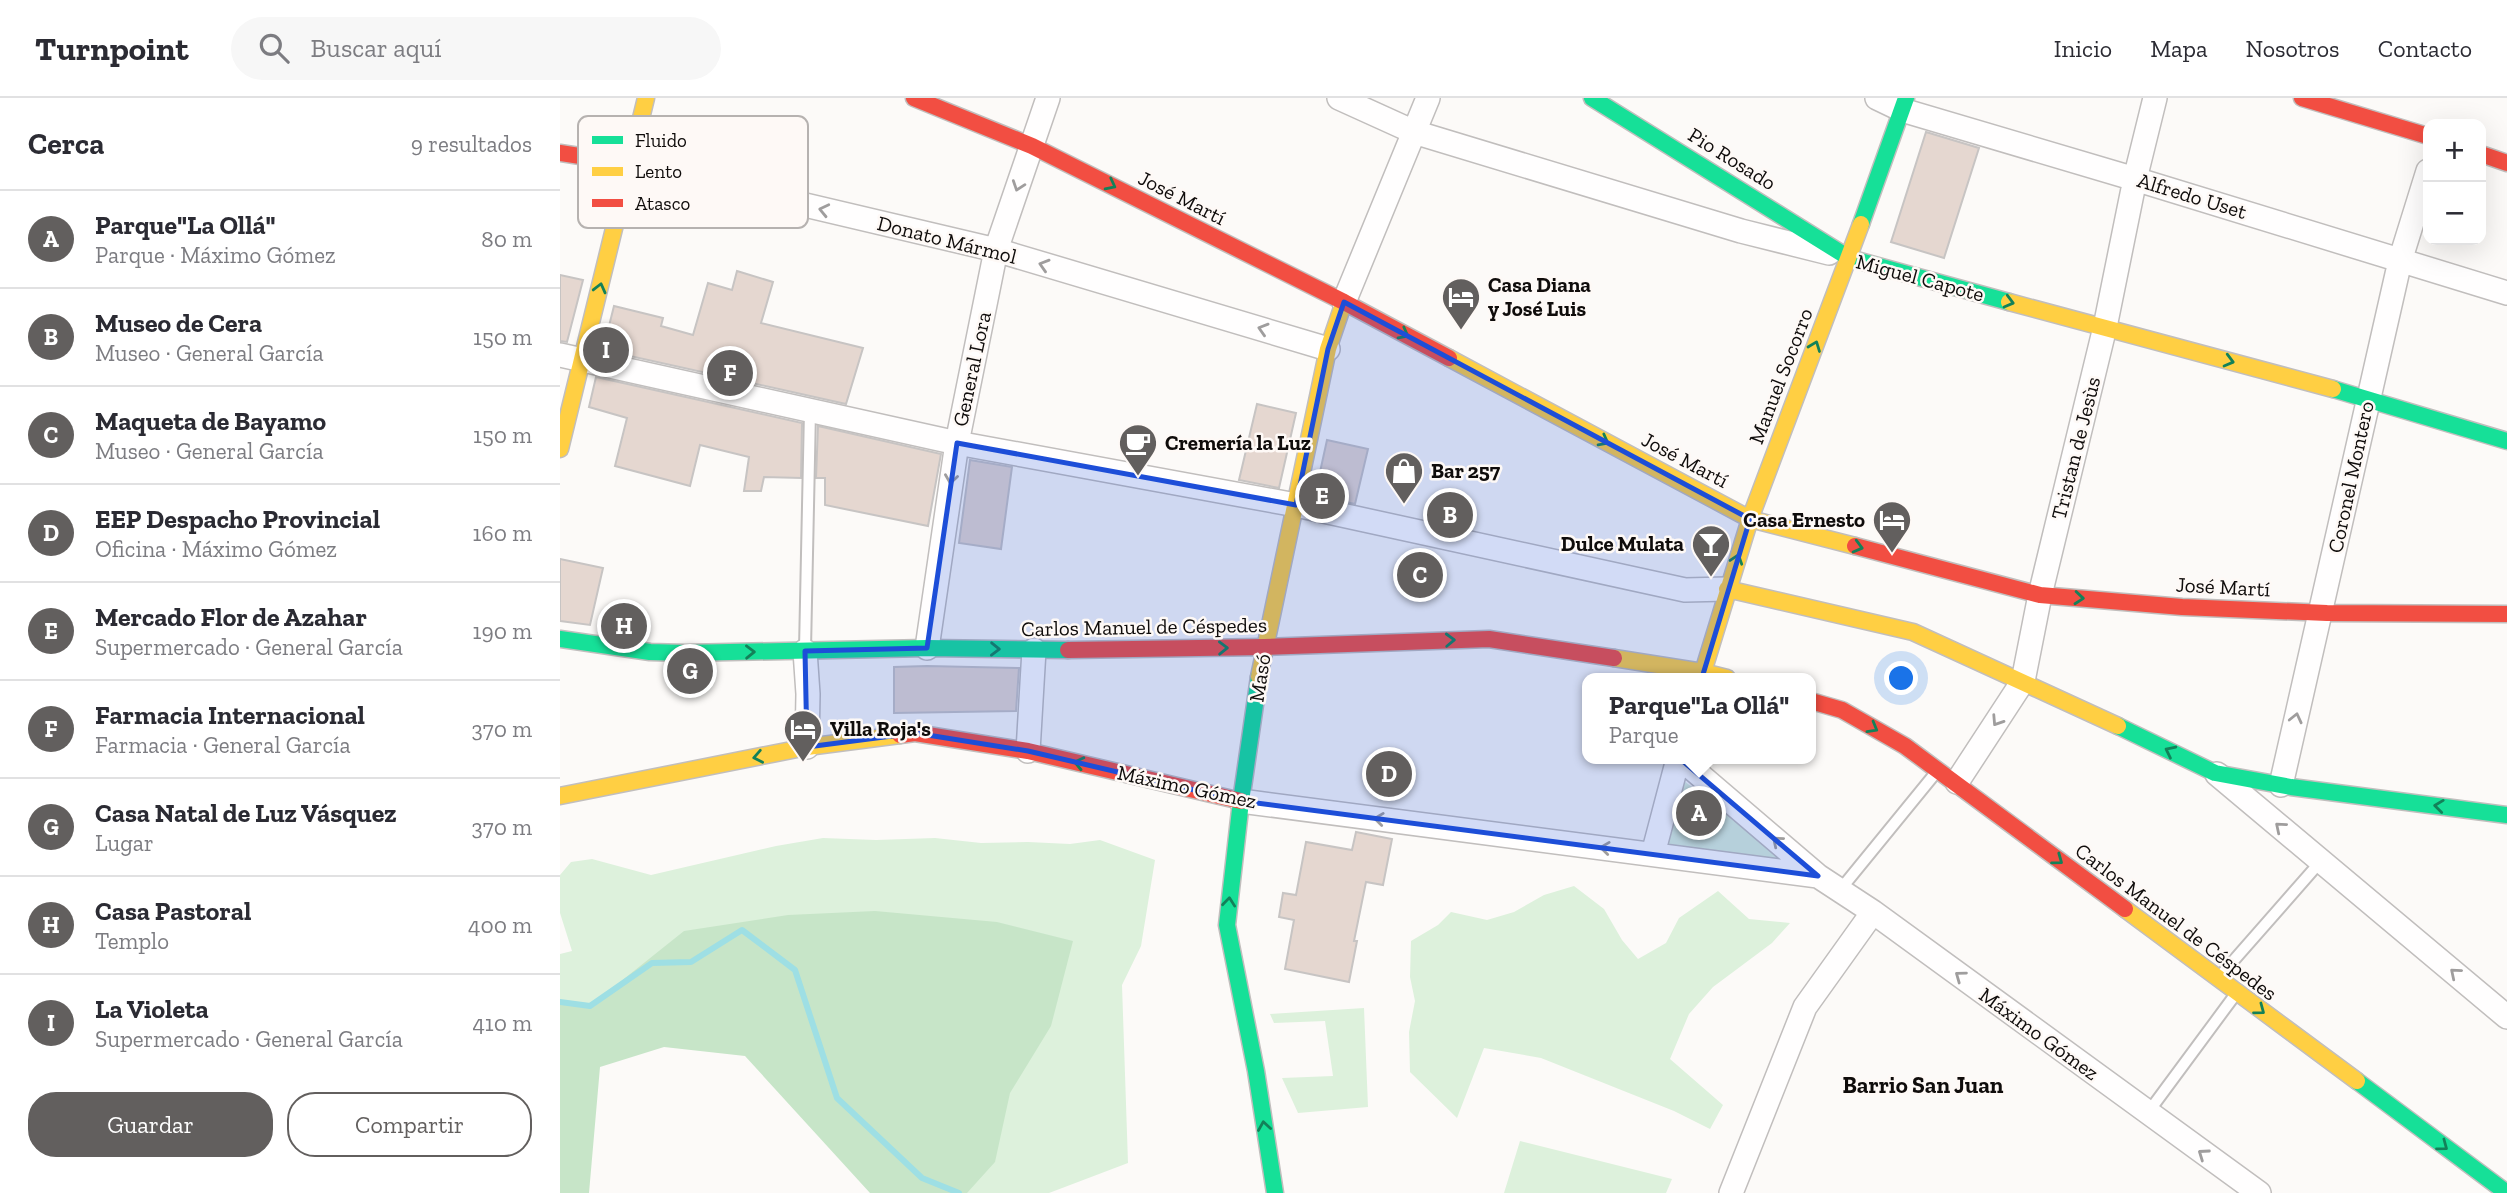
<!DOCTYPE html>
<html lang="es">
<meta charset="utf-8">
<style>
:root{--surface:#fff;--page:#f7f7f7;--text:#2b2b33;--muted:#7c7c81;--line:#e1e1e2;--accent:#625f5e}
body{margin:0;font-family:"Zilla Slab",serif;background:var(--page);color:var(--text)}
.controls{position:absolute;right:21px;top:21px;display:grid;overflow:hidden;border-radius:14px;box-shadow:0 7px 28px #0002}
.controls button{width:63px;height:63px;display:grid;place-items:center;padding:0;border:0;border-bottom:2px solid var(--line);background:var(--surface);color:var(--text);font:35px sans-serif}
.you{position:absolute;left:1342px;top:581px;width:24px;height:24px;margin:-18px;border:5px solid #fff;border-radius:50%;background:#1a73e8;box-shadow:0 0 0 10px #1a73e833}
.badge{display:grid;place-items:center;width:46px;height:46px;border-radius:50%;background:var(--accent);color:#fff;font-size:23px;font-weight:700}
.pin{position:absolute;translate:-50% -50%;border:4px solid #fff;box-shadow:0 2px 7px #0006}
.popup{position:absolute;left:1022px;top:575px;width:234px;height:91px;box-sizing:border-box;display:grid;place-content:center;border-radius:14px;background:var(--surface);filter:drop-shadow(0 2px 5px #0005);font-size:23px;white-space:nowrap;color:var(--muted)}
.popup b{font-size:26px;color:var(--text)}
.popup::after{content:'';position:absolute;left:50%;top:100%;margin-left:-14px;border:14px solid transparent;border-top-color:var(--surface)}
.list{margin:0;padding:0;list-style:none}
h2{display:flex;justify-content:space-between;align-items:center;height:91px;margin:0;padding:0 28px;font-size:30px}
h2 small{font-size:23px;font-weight:400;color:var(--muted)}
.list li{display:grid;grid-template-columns:46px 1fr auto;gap:21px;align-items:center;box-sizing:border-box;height:98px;padding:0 28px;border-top:2px solid var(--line)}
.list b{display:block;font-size:26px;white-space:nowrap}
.list p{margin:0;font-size:23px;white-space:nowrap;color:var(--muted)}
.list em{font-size:23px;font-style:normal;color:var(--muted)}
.actions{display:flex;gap:14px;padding:21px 28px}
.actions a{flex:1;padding:16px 0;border:2px solid var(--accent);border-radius:28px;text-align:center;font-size:24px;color:var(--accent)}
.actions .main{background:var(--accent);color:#fff}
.icon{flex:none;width:38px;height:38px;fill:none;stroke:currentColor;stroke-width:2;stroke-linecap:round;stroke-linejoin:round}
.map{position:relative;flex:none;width:1947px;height:1095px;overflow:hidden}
header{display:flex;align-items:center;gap:42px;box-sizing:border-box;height:98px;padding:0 35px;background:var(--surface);border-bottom:2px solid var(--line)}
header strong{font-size:33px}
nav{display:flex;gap:38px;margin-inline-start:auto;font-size:24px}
.search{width:490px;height:63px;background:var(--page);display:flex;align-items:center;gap:18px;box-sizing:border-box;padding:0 24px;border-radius:38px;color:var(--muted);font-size:26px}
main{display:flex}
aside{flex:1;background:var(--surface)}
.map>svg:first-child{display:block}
</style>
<header>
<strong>Turnpoint</strong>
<div class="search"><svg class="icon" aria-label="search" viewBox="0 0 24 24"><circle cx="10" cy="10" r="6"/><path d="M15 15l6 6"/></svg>Buscar aquí</div>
<nav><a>Inicio</a><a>Mapa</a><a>Nosotros</a><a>Contacto</a></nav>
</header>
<main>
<aside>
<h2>Cerca<small>9 resultados</small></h2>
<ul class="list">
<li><span class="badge">A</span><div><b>Parque&quot;La Ollá&quot;</b><p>Parque · Máximo Gómez</p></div><em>80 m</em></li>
<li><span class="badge">B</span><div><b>Museo de Cera</b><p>Museo · General García</p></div><em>150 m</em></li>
<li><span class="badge">C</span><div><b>Maqueta de Bayamo</b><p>Museo · General García</p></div><em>150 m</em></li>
<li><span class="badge">D</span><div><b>EEP Despacho Provincial</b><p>Oficina · Máximo Gómez</p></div><em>160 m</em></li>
<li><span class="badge">E</span><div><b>Mercado Flor de Azahar</b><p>Supermercado · General García</p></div><em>190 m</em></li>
<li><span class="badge">F</span><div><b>Farmacia Internacional</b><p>Farmacia · General García</p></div><em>370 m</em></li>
<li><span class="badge">G</span><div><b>Casa Natal de Luz Vásquez</b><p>Lugar</p></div><em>370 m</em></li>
<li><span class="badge">H</span><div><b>Casa Pastoral</b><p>Templo</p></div><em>400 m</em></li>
<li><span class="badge">I</span><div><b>La Violeta</b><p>Supermercado · General García</p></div><em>410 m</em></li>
</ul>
<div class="actions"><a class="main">Guardar</a><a>Compartir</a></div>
</aside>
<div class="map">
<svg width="1947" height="1095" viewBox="0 0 1947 1095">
<rect width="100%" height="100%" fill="#fcfaf8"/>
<path fill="#ddf1dc" d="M 1124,683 L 1228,762 L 1103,747 Z
M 263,740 L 316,742 L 375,740 L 421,745 L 468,744 L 510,746 L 540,742 L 595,762 L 581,848 L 562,887 L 568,1065 L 489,1095 L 399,1095 L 235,872 L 30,908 L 0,904 L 0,856 L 12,853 L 0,815 L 0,777 L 11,764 L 32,761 L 91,777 L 216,748 Z
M 1014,788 L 1044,811 L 1062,842 L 1078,861 L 1106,845 L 1119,820 L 1158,793 L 1189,821 L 1230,825 L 1212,845 L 1153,889 L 1129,916 L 1110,961 L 1163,1007 L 1150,1031 L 1114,1013 L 981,960 L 924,950 L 897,1020 L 850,974 L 849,934 L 855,903 L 850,879 L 851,843 L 878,827 L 891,814 L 927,822 L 954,814 L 984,797 Z
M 804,910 L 808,1009 L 738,1015 L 722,980 L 773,978 L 765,923 L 714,925 L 710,916 Z
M 960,1043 L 1112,1081 L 1106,1095 L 944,1095 Z"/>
<path fill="#c7e5c8" d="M 315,813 L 437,824 L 513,843 L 491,928 L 450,995 L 435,1064 L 407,1095 L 310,1095 L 185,958 L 104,949 L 40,969 L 29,1095 L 0,1095 L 0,904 L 30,908 L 124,833 L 228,817 Z"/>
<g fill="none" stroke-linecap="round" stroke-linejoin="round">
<path stroke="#9edfe4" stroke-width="6" d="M 0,904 L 30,908 L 92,865 L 131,864 L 182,832 L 235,872 L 277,1000 L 362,1080 L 399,1095"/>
</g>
<path fill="#e5d7d0" stroke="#c7c4c3" stroke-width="2" d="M 1366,34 L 1419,50 L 1384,160 L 1331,144 Z
M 177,173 L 213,184 L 201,225 L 303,250 L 286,306 L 43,252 L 54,208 L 103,220 L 101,228 L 133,237 L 148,185 L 172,192 Z
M 0,177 L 23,182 L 7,244 L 0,243 Z
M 36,279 L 242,325 L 241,380 L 204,379 L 201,393 L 184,393 L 189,359 L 140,347 L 130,388 L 55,368 L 67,320 L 29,309 Z
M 697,306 L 736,315 L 719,390 L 679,382 Z
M 258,328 L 381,356 L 368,428 L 265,407 L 265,380 L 256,380 Z
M 767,342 L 808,351 L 795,406 L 755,397 Z
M 410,362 L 452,369 L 441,451 L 399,445 Z
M 0,461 L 43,470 L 30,527 L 0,523 Z
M 367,568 L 459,570 L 456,613 L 334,615 L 334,569 Z
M 796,734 L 832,741 L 823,787 L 806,784 L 794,843 L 797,843 L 789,884 L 725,871 L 734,822 L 719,819 L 723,795 L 736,797 L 746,744 L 792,752 Z"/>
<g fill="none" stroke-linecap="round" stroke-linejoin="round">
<g stroke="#c1bebd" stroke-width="14">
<path id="lane" d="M 245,551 L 250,313
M 1280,792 L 1378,672
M 1660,878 L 1761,763
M 1587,1016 L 1675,897"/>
</g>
<g stroke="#c1bebd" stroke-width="26">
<path id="street" d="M 779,0 L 854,34 L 1181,133 L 1269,155
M 1317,0 L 1342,12 L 1575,81 L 1947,195
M 71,66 L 436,152 L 768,251
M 784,204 L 868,0
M 0,257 L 397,345 L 736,407 L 1125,492 L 1167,491
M 367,550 L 397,345 L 436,152 L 488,0
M 245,553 L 248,596 L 247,649
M 468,653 L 474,552
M 1121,661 L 1258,778 L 1313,814 L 1699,1095
M 1657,676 L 1947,919
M 1397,684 L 1463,583 L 1480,497 L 1545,229 L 1575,81 L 1595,0
M 1721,687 L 1840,163 L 1868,73
M 681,703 L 1258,778
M 1093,756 L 1118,661
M 1171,1095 L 1245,909 L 1313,814"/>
</g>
<g stroke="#c1bebd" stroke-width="19">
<path id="fast" d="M 1032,0 L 1289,160 L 1449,204
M 1301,126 L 1346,0
M 1773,291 L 1947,343
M 0,541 L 90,554 L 125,555 L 367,550 L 508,552
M 699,579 L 681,703 L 667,827 L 696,973 L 715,1095
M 1558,628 L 1655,675 L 1731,689 L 1947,717
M 1797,983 L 1947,1095"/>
</g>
<g stroke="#c1bebd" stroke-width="19">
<path id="slow" d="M 1449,204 L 1773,291
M 889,260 L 1190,421 L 1295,448
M 0,351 L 86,0
M 1167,491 L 1353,534 L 1558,628
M 1054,560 L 1143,574 L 1167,580
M 1143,574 L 1190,421 L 1301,126
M 699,579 L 768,251 L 784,204
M 0,698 L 247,649 L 340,637
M 1565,811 L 1797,983"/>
</g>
<g stroke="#c1bebd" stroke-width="19">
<path id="jam" d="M 354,0 L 472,48 L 784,204 L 889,260
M 1742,0 L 1868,38
M 0,55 L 71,66
M 1921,56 L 1947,65
M 1295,448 L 1480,497 L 1622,509 L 1767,515 L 1947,516
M 508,552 L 704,549 L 929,541 L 1054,560
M 1251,603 L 1282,612 L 1345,648 L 1565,811
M 340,637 L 355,635 L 468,653 L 681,703"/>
</g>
<use href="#lane" stroke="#fffefe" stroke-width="10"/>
<use href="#street" stroke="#fffefe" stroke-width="23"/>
<use href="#fast" stroke="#16e098" stroke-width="16"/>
<use href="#slow" stroke="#ffcf43" stroke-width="16"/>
<use href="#jam" stroke="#f24e42" stroke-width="16"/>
</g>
<defs><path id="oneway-chevron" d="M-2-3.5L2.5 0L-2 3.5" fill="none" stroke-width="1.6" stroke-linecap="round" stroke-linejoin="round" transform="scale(1.75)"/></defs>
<g stroke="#138159">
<use href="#oneway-chevron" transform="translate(551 87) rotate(27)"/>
<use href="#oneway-chevron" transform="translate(40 190) rotate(-76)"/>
<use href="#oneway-chevron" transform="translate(1449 204) rotate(15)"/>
<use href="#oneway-chevron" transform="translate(844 236) rotate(28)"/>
<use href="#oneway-chevron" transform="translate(1255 248) rotate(-69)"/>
<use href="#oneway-chevron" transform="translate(1669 263) rotate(15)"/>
<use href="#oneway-chevron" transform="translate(1044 343) rotate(28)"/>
<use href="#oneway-chevron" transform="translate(1298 449) rotate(15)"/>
<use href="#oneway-chevron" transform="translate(1177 461) rotate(-72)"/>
<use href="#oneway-chevron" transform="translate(1519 500) rotate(5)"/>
<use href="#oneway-chevron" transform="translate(890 542) rotate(-2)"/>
<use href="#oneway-chevron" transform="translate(663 550) rotate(-1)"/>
<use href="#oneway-chevron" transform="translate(435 551) rotate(1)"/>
<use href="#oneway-chevron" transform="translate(190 554) rotate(-1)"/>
<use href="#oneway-chevron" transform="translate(1313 630) rotate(30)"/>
<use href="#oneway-chevron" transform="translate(1610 653) rotate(-154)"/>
<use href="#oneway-chevron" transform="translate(198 659) rotate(169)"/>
<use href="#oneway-chevron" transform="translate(519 665) rotate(-167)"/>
<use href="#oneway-chevron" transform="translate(1879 708) rotate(-173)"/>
<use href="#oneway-chevron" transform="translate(1498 762) rotate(36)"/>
<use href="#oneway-chevron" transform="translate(669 804) rotate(-84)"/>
<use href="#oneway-chevron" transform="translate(1700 912) rotate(37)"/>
<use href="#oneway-chevron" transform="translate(704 1028) rotate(-99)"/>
<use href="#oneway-chevron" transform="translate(1883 1048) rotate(37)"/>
</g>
<g stroke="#9f9d9d">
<use href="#oneway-chevron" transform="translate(458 88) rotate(109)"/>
<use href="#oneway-chevron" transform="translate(264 112) rotate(-167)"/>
<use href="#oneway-chevron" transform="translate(484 167) rotate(-163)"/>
<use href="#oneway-chevron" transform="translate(703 231) rotate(-163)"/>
<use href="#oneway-chevron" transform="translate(391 381) rotate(98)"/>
<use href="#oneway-chevron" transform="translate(1736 620) rotate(-77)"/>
<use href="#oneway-chevron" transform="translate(1437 623) rotate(123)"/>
<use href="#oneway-chevron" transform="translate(819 721) rotate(-173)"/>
<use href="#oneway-chevron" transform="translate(1720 729) rotate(-140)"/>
<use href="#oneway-chevron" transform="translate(1217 743) rotate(-140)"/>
<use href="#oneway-chevron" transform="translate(1045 750) rotate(-173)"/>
<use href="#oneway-chevron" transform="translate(1895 875) rotate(-140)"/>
<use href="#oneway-chevron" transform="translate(1400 878) rotate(-144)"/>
<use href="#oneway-chevron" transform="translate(1643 1056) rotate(-145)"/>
</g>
<path fill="#1d4ed8" fill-opacity="0.2" stroke="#1d4ed8" stroke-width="5" stroke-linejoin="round" d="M 784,204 L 1190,421 L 1118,659 L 1258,778 L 681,703 L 468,653 L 355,635 L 247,649 L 245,553 L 367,550 L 397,345 L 736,407 L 768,251 Z"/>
<defs>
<g id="hotel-pin" transform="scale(2.0125)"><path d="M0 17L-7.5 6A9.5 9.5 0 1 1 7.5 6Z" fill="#625f5e" stroke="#fef9f6"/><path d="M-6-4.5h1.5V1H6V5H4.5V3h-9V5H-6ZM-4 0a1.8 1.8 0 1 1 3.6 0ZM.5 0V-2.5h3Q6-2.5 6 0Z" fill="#fff"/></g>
<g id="cafe-pin" transform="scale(2.0125)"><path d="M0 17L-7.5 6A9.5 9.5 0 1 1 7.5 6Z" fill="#625f5e" stroke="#fef9f6"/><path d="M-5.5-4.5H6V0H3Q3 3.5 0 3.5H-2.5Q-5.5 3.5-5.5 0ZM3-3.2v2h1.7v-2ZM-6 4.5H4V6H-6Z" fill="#fff"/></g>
<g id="shop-pin" transform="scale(2.0125)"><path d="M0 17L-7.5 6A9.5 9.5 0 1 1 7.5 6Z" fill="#625f5e" stroke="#fef9f6"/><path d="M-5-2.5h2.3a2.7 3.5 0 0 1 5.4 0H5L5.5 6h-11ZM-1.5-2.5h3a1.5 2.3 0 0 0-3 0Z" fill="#fff"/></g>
<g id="bar-pin" transform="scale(2.0125)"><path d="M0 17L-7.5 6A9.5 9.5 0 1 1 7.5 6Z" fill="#625f5e" stroke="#fef9f6"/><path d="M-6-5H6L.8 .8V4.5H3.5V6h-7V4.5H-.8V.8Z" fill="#fff"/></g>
</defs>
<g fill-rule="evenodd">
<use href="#hotel-pin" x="901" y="199"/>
<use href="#cafe-pin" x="578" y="345"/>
<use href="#shop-pin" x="844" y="373"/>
<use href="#hotel-pin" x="1332" y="422"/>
<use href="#bar-pin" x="1151" y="446"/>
<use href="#hotel-pin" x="243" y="631"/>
</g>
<g text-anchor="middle" stroke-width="5" stroke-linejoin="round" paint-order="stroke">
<g font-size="21" fill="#0f0c0b" stroke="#fef9f6">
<text transform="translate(1172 61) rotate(32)" y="7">Pio Rosado</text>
<text transform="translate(1632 98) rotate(17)" y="7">Alfredo Uset</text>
<text transform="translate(622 100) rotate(27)" y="7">José Martí</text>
<text transform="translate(387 142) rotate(14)" y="7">Donato Mármol</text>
<text transform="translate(1360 180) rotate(15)" y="7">Miguel Capote</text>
<text transform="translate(412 271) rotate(-78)" y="7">General Lora</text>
<text transform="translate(1221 278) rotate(-69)" y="7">Manuel Socorro</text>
<text transform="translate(1516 350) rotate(-76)" y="7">Tristan de Jesùs</text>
<text transform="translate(1125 362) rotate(28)" y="7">José Martí</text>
<text transform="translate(1791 379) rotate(-78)" y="7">Coronel Montero</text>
<text transform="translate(1663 489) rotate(3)" y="7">José Martí</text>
<text transform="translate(584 529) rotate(-1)" y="7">Carlos Manuel de Céspedes</text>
<text transform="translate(700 580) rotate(-81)" y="7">Masó</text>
<text transform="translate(627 689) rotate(12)" y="7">Máximo Gómez</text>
<text transform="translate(1616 824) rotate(37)" y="7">Carlos Manuel de Céspedes</text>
<text transform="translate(1479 936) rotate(36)" y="7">Máximo Gómez</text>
</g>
<g font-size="21" font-weight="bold" fill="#0f0c0b" stroke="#fef9f6" text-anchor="start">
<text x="928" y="194">Casa Diana<tspan x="928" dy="24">y José Luis</tspan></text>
<text x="605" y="352">Cremería la Luz</text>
<text x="871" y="380">Bar 257</text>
<text x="1305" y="429" text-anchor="end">Casa Ernesto</text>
<text x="1124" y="453" text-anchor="end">Dulce Mulata</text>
<text x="270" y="638">Villa Roja's</text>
</g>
<g font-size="23" font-weight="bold" fill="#0f0c0b" stroke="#fef9f6">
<text x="1363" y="995">Barrio San Juan</text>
</g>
</g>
<rect x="18" y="18" width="230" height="112" rx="10" fill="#fef9f6" stroke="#b6b2b0" stroke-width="2"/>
<rect x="32" y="38" width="31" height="8" fill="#16e098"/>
<rect x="32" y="69" width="31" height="9" fill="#ffcf43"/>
<rect x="32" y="101" width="31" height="8" fill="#f24e42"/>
<g font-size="19" fill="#0f0c0b">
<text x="75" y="49">Fluido</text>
<text x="75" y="80">Lento</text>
<text x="75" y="112">Atasco</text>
</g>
</svg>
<div class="controls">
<button>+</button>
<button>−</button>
</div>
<div class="you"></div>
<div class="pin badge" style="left:1139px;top:715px">A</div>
<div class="popup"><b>Parque&quot;La Ollá&quot;</b>Parque</div>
<div class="pin badge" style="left:890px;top:417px">B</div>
<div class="pin badge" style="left:860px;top:477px">C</div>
<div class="pin badge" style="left:829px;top:676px">D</div>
<div class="pin badge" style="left:762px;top:398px">E</div>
<div class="pin badge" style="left:170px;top:275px">F</div>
<div class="pin badge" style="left:130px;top:573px">G</div>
<div class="pin badge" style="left:64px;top:528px">H</div>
<div class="pin badge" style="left:46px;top:252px">I</div>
</div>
</main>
